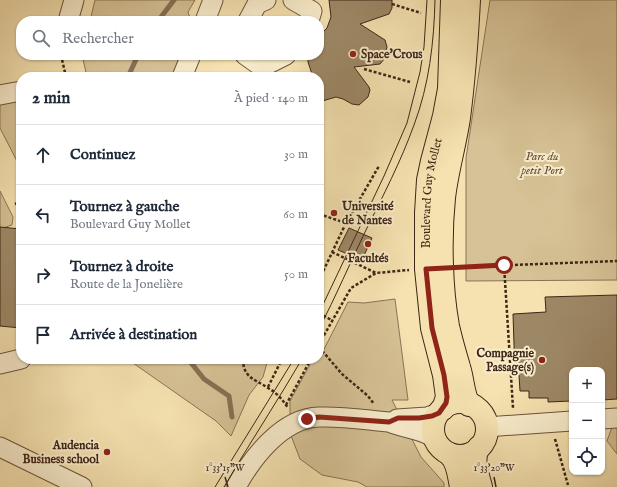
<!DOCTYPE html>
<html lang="fr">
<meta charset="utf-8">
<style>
:root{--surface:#fff;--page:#f2f2f3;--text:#1f2937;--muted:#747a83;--line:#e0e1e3}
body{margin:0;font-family:"IM FELL English",serif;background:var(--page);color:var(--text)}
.controls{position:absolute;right:12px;bottom:12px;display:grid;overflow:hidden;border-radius:8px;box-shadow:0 1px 3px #0004}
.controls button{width:36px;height:36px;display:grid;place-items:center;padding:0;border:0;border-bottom:1px solid var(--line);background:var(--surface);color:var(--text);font:20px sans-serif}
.stop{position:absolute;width:12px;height:12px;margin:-9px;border:3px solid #8f2418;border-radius:50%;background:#fff}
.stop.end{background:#8f2418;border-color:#fff;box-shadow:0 1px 4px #0008}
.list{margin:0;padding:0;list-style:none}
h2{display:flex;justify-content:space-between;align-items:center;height:52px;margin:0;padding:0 16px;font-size:17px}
h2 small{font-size:13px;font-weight:400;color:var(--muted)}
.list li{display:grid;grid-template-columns:26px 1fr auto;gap:12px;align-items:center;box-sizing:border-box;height:60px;padding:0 16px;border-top:1px solid var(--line)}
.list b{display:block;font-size:15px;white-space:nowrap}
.list p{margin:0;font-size:13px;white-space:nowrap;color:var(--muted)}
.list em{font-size:13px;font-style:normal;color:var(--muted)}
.icon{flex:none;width:22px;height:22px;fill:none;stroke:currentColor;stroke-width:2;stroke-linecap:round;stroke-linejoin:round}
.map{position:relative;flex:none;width:617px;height:487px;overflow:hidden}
.search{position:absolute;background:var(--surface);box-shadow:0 1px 3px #0004;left:16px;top:16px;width:308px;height:44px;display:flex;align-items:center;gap:10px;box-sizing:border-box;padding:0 14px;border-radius:16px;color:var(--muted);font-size:15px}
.panel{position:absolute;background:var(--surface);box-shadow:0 1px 3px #0004;left:16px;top:72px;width:308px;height:292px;border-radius:16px}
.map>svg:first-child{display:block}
</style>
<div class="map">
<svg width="617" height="487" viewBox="0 0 617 487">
<rect width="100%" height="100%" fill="#f5e2b0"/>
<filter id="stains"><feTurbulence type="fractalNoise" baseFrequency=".005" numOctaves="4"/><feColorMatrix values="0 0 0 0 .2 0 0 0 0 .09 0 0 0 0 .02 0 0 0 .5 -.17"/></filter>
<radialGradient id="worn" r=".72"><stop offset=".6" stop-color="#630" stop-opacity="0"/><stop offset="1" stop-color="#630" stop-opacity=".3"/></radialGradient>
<path fill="#d6c296" stroke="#8a7456" d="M 95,0 L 195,0 L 188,12 L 191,21 L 90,21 Z
M 490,0 L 617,0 L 617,280 L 466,281 L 466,158 Z
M 82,55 L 200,55 L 189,77 L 87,77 Z
M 21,96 L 21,169 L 0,128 L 0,100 Z
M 0,191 L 13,217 L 12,225 L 0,229 Z
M 395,299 L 408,400 L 392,400 L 421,457 L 444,483 L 444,487 L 367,487 L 358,482 L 322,475 L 300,459 L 290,433 L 290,401 L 313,359 L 319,359 L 348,302 L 364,303 Z
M 122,359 L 268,359 L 263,377 L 249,395 L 231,436 L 216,421 L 133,363 L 122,362 Z
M 617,426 L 617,454 L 607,441 L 612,427 Z"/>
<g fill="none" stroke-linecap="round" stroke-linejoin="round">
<path stroke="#867053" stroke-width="5" d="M 158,21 L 174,0
M 128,77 L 138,55
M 188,359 L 204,379 L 229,396 L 232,417"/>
</g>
<path fill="#9d8866" stroke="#3d2616" d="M 329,0 L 392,0 L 392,8 L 389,14 L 360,24 L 385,40 L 387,47 L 385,58 L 380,64 L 354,67 L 369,87 L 370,90 L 368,97 L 359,105 L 352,104 L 343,99 L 336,97 L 319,102 L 319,77 L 313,77 L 308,62 L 308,55 L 319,55 L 319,36 L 327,28 L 331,17 Z
M 0,227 L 21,229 L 21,328 L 0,326 Z
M 349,228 L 372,238 L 362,260 L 338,250 Z
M 617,295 L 617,399 L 602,400 L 602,370 L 572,370 L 572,401 L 548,402 L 548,398 L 529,398 L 529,391 L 520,391 L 519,375 L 515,375 L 513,314 L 546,312 L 545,297 Z"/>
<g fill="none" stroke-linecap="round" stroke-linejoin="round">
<g stroke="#6b553c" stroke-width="21">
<path id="minor" d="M 293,0 L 312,11 L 309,21
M 68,21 L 74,0
M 205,21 L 213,0
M 248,21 L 257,4 L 266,0
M 245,55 L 262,67 L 286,55
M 182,77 L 191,55
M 0,95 L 21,91
M 0,364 L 21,359
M 397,419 L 427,417 L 439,413
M 602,419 L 617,418
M 486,427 L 572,421
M 0,447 L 82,487
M 236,487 C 252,458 282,418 319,417 C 342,416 366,420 389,422 C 404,429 421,428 434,438"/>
</g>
<g stroke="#3d2616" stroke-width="24">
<g id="major">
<circle cx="460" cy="429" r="27"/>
<path d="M 469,405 C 463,394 463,379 459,367 C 455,353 451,340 448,326 C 441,288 440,237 444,198 C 447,171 455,145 459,118 C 464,79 467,39 469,0"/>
<path id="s1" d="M 443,409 L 447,397 L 444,375 L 432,328 L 426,269 L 426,213 L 428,180 L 432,161 L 444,116 L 449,89 L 452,0"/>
<path d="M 479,447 C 471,458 478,475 481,487"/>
<path d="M 449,454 C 458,461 459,477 461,487"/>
</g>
</g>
<path stroke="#3d2616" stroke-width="2.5" stroke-dasharray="3 2" stroke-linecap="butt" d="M 392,4 L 421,13
M 61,55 L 66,77
M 364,69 L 410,82
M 15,204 L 21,202
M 319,214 L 346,223
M 18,222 L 21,222
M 332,252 L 376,273
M 504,265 L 513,408
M 460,267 L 617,261
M 319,280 L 346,223 L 379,166
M 319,313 L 333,321
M 319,344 L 351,288 L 376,273 L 409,270
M 319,347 L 342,374 L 368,396 L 374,404
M 243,359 C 243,378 255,379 268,388 C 277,393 283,400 288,408
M 268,387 L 282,359
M 286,405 L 311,359
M 555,439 L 568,485"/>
<use href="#minor" stroke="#f8eccc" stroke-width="19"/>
<use href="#major" stroke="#f5e2b0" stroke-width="22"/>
<path stroke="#3d2616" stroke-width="1" d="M 319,313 L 384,176 L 407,123 L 420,72 L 424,47 L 427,0
M 319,329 C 336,296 350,263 366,230 C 383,196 401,161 414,125 C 429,85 434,43 435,0
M 215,487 L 294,359
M 224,487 C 249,444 277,402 302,359"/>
</g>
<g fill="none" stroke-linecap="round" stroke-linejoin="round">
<path stroke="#8f2418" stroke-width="5" d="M 307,419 L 319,417 L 389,422 L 398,418 L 419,418 L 432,416 L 439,413 L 446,403 L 447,397 L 444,375 L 432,328 L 426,269 L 504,265"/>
</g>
<path fill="none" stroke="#3d2616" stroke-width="1.5" d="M 225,477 L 228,487M 494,477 L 496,487"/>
<g fill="#8f2418" stroke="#f8eccc" stroke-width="1.5">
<circle cx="353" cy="54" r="4"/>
<circle cx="334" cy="213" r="4"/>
<circle cx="368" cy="244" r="4"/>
<circle cx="542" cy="360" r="4"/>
<circle cx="107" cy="452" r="4"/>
</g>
<g text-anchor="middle" stroke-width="4" stroke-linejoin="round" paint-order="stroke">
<g font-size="12" font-weight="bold" fill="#3d2616" stroke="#f8eccc" text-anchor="start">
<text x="361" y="58">Space'Crous</text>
<text x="342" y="210">Université<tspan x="342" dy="14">de Nantes</tspan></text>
<text x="368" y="262" text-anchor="middle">Facultés</text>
<text x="534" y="357" text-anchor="end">Compagnie<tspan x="534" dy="14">Passage(s)</tspan></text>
<text x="99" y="449" text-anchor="end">Audencia<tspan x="99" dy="14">Business school</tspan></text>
</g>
<g font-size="12" font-style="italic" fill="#634d36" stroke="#f8eccc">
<text x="542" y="160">Parc du<tspan x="542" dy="14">petit Port</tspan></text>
</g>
<g font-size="12" fill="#3d2616" stroke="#f8eccc">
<text dy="4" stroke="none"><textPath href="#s1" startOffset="219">Boulevard Guy Mollet</textPath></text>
</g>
</g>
<g font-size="10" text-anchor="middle" fill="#3d2616" stroke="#f8eccc" stroke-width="4" stroke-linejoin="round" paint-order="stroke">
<text x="225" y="471">1°33'15"W</text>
<text x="494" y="471">1°33'20"W</text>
</g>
<rect width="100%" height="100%" filter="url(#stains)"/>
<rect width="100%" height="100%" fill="url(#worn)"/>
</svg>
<div class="controls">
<button>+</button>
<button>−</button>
<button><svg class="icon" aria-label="locate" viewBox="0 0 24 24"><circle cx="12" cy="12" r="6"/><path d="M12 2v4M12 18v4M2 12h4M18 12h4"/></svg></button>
</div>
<div class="stop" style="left:504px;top:265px"></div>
<div class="stop end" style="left:307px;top:419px"></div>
<div class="search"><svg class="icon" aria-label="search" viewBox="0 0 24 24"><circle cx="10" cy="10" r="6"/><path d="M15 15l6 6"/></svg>Rechercher</div>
<section class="panel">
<h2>2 min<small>À pied · 140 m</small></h2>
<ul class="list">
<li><svg class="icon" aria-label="ahead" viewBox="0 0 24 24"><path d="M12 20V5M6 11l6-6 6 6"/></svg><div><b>Continuez</b></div><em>30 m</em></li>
<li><svg class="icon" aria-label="left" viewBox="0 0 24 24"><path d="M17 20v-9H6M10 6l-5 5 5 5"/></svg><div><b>Tournez à gauche</b><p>Boulevard Guy Mollet</p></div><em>60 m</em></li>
<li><svg class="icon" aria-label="right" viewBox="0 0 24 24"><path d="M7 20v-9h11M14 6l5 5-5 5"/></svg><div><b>Tournez à droite</b><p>Route de la Jonelière</p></div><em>50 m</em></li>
<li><svg class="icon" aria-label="arrive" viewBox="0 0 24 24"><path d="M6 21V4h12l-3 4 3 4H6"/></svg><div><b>Arrivée à destination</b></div></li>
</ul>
</section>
</div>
